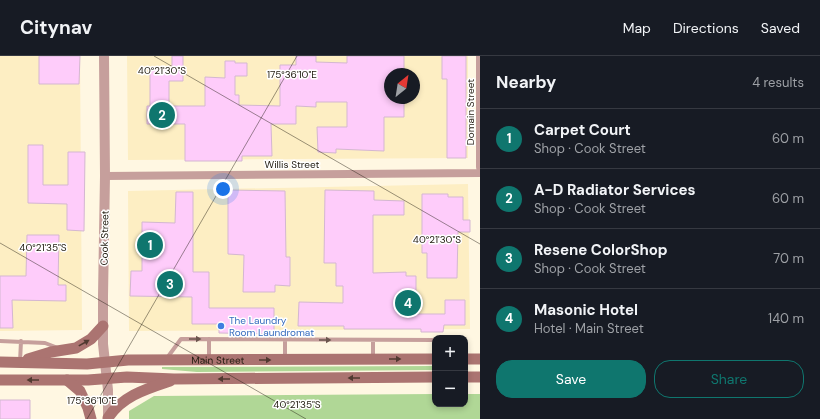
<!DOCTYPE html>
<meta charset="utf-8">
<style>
:root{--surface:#171b24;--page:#242831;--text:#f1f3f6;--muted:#9ea1a6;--line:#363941;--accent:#0f766e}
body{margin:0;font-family:"DM Sans",sans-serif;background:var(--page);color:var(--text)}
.controls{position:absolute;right:12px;bottom:12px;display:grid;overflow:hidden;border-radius:8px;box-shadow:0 2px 6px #0003}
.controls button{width:36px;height:36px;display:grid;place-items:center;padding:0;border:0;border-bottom:1px solid var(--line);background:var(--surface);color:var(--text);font:20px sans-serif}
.compass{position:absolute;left:384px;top:12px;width:36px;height:36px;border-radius:50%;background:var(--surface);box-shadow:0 2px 6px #0003;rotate:30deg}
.you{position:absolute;left:223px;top:133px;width:14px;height:14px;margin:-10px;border:3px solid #fff;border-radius:50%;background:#1a73e8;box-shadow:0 0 0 6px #1a73e833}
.badge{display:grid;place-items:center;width:26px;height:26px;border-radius:50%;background:var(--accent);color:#fff;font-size:13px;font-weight:700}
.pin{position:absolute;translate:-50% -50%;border:2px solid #fff;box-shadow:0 1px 4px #0006}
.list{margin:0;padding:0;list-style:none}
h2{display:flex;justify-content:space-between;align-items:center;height:52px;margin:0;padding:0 16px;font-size:17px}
h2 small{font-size:13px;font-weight:400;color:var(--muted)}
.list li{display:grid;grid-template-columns:26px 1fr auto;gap:12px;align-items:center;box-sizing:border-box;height:60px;padding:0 16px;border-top:1px solid var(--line)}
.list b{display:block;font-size:15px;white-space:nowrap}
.list p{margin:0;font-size:13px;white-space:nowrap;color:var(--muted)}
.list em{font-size:13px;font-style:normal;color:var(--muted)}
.actions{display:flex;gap:8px;padding:12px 16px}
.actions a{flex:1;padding:9px 0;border:1px solid var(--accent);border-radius:16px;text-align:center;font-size:14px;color:var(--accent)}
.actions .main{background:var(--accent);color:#fff}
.map{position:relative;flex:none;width:480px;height:363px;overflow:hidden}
header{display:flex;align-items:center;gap:24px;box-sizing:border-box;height:56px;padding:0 20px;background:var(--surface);border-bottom:1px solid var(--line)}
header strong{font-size:19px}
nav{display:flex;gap:22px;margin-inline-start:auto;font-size:14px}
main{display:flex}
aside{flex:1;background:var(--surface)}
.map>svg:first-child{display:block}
</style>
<header>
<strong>Citynav</strong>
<nav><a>Map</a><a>Directions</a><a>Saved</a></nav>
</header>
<main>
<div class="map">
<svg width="480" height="363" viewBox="0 0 480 363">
<rect width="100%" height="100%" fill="#fff7e2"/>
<path fill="#fdeec3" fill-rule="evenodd" d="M 0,0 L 80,0 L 82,274 L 0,275 Z
M 127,0 L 468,0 L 468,102 L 128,104 ZM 390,18 L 414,18 L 414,42 L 390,42 Z
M 468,128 L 470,273 L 129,275 L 128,135 Z"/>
<path fill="#b0d796" d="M 435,310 L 435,314 L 197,316 L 162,313 L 162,311 Z
M 435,338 L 435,348 L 465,348 L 465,338 L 480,338 L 480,363 L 129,363 L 129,355 L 154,340 Z"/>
<path fill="#feccfa" stroke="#d4b7d1" d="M 39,0 L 80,0 L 79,28 L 39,28 Z
M 172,0 L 183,0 L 183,25 L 169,25 L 169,50 L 205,50 L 205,21 L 225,22 L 225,5 L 235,5 L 235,7 L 247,7 L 247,20 L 235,20 L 235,39 L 239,39 L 239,49 L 280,50 L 280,9 L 296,9 L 296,0 L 316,0 L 316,6 L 347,7 L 347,0 L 404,0 L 404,18 L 390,18 L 390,42 L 404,42 L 404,61 L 384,61 L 384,95 L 336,93 L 336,97 L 318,96 L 317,71 L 347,71 L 347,46 L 316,46 L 316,51 L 296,50 L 296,68 L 271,68 L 272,100 L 242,100 L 242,105 L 185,105 L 185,68 L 147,68 L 147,50 L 150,50 L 150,13 L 172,13 Z
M 442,0 L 466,0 L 466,102 L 447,102 L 447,23 L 442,23 Z
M 28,89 L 43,89 L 43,129 L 68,129 L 68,96 L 85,96 L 84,175 L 67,174 L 67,148 L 28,147 Z
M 228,134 L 285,135 L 286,201 L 290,201 L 290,230 L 275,229 L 275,236 L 243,236 L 244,199 L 228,198 Z
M 325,134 L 374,135 L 374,144 L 404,145 L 404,159 L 373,159 L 373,217 L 406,216 L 406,220 L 416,220 L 416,258 L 445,258 L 445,244 L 465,244 L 465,269 L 444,269 L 443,276 L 421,276 L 421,273 L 344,273 L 344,270 L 298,270 L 299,246 L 343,247 L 343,230 L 336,230 L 336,207 L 324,207 Z
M 176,136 L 193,136 L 193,216 L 209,216 L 209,252 L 274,252 L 274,278 L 219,277 L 219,268 L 192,268 L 192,241 L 130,240 L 131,215 L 142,215 L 142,166 L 175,167 Z
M 422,138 L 448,138 L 448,141 L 463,141 L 463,164 L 470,164 L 470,176 L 458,176 L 457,222 L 427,222 L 427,197 L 422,197 Z
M 27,179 L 59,179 L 58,229 L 66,229 L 66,245 L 12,244 L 13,272 L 0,272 L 0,220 L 26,220 Z
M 0,344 L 30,344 L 30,363 L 0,363 Z"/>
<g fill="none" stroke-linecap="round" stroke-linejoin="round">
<path stroke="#c69f9c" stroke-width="4" d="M 373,284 L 373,301
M 0,285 L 45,287 L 58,292
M 167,302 L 181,283 L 435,284
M 209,303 L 209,283
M 285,303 L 285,284
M 20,306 L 21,285"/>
<path stroke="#c69f9c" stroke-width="8" d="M 480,0 L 480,111
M 105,120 L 480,117"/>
<path stroke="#c69f9c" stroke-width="10" d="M 104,0 L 105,120 L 103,240 L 103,288 L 108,334 L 108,363"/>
<g stroke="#ab7471" stroke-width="11">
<path d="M 28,303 L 51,296 L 76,292 L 91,283 L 103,270"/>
<path d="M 465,303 L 480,303"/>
<path id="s1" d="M 0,306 L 87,308 L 128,304 L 435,303"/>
<path d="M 465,321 L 480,321"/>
<path d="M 0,324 L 88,324 L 127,321 L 174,323 L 435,321"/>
<path d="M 67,324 L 80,335 L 88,352 L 91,363"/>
<path d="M 108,362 C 122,340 146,333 170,325"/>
</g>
</g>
<defs><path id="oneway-solid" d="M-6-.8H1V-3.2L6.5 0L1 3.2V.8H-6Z"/></defs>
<g fill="#6b564e">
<use href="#oneway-solid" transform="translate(195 283)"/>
<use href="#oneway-solid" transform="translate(325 284)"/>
</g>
<g fill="#513a31">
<use href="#oneway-solid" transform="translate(84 287) rotate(-29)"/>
<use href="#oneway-solid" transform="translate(395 303)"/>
<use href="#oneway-solid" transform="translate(265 304)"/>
<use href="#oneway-solid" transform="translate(354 322) rotate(180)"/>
<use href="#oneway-solid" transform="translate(224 323) rotate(180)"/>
<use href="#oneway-solid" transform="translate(33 324) rotate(180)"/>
</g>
<path fill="none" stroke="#201b0f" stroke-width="1" stroke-opacity="0.45" d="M 154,0 L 480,188M 0,187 L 306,363M 87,363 L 297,0"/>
<circle fill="#3f7fe0" stroke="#fff" stroke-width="1.5" cx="221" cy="270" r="4"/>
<g text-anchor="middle" stroke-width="3" stroke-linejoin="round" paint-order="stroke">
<g font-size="10" fill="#201b0f" stroke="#fff">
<text transform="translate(470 56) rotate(-90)" y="4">Domain Street</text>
<text x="292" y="112">Willis Street</text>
<text transform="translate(104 182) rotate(-89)" y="4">Cook Street</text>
<text dy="4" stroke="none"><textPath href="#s1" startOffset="218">Main Street</textPath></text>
</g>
<g font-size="10" fill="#366cbe" stroke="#fff" text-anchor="start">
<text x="229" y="268">The Laundry<tspan x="229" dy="12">Room Laundromat</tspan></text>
</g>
</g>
<g font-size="10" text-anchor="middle" fill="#201b0f" stroke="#fff" stroke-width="3" stroke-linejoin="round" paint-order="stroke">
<text x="162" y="18">40°21'30"S</text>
<text x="292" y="22">175°36'10"E</text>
<text x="437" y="187">40°21'30"S</text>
<text x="43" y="195">40°21'35"S</text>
<text x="92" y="348">175°36'10"E</text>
<text x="297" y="352">40°21'35"S</text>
</g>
</svg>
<div class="controls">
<button>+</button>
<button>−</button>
</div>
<svg class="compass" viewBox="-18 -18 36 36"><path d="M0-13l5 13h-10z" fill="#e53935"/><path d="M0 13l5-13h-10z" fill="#9ea1a6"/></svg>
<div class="you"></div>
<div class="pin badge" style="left:150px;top:189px">1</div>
<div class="pin badge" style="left:162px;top:59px">2</div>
<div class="pin badge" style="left:170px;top:228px">3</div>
<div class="pin badge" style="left:408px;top:247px">4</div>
</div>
<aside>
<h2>Nearby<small>4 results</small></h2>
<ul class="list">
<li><span class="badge">1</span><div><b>Carpet Court</b><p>Shop · Cook Street</p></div><em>60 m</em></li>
<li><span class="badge">2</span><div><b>A-D Radiator Services</b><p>Shop · Cook Street</p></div><em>60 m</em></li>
<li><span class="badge">3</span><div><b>Resene ColorShop</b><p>Shop · Cook Street</p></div><em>70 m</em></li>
<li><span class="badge">4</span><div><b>Masonic Hotel</b><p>Hotel · Main Street</p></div><em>140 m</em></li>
</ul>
<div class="actions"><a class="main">Save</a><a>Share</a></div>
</aside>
</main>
